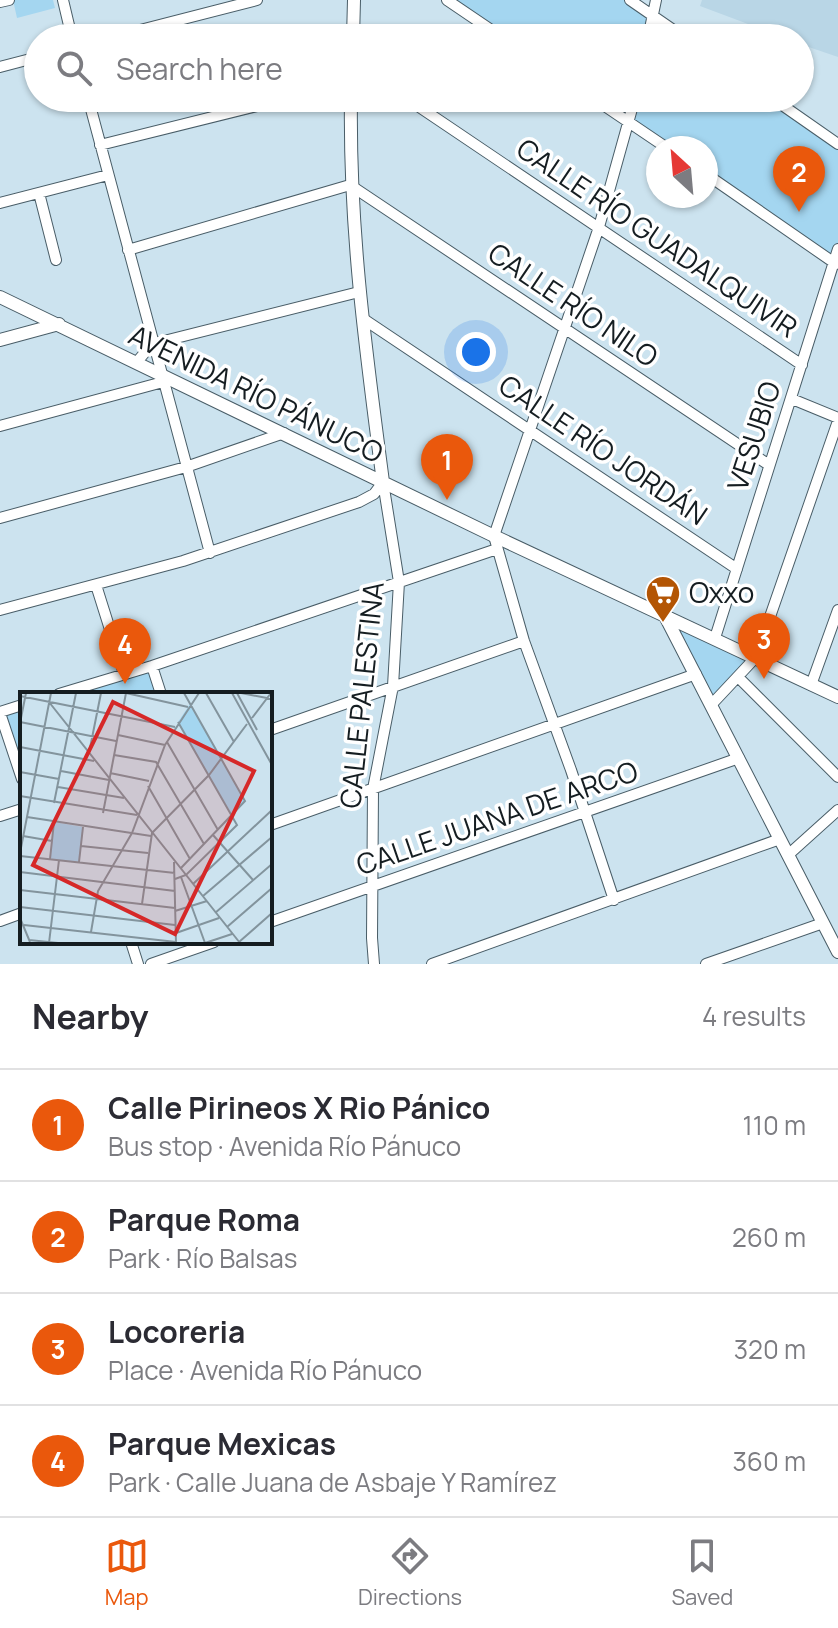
<!DOCTYPE html>
<meta charset="utf-8">
<style>
:root{--surface:#fff;--page:#f7f7f7;--text:#2b2b33;--muted:#7c7c81;--line:#e1e1e2;--accent:#ea580c}
body{margin:0;font-family:Manrope,sans-serif;background:var(--page);color:var(--text)}
.compass{position:absolute;left:646px;top:136px;width:72px;height:72px;border-radius:50%;background:var(--surface);box-shadow:0 2px 6px #0004;rotate:334deg}
.you{position:absolute;left:476px;top:352px;width:28px;height:28px;margin:-20px;border:6px solid #fff;border-radius:50%;background:#1a73e8;box-shadow:0 0 0 12px #1a73e833}
.badge{display:grid;place-items:center;width:52px;height:52px;border-radius:50%;background:var(--accent);color:#fff;font-size:26px;font-weight:700}
.pin{position:absolute;translate:-50% -66px;filter:drop-shadow(0 2px 4px #0008)}
.pin::after{content:'';position:absolute;top:42px;width:28px;height:24px;background:inherit;clip-path:polygon(0 0,100% 0,50% 100%)}
.list{margin:0;padding:0;list-style:none}
h2{display:flex;justify-content:space-between;align-items:center;height:104px;margin:0;padding:0 32px;font-size:34px}
h2 small{font-size:26px;font-weight:400;color:var(--muted)}
.list li{display:grid;grid-template-columns:52px 1fr auto;gap:24px;align-items:center;box-sizing:border-box;height:112px;padding:0 32px;border-top:2px solid var(--line)}
.list b{display:block;font-size:30px;white-space:nowrap}
.list p{margin:0;font-size:26px;white-space:nowrap;color:var(--muted)}
.list em{font-size:26px;font-style:normal;color:var(--muted)}
.icon{flex:none;width:44px;height:44px;fill:none;stroke:currentColor;stroke-width:2;stroke-linecap:round;stroke-linejoin:round}
.map{position:relative;flex:none;width:838px;height:964px;overflow:hidden}
.search{position:absolute;background:var(--surface);box-shadow:0 2px 6px #0004;left:24px;right:24px;top:24px;height:88px;display:flex;align-items:center;gap:20px;box-sizing:border-box;padding:0 28px;border-radius:44px;color:var(--muted);font-size:30px}
.sheet{height:552px;background:var(--surface)}
nav{display:flex;justify-content:space-around;align-items:center;box-sizing:border-box;height:112px;border-top:2px solid var(--line);background:var(--surface);font-size:22px;color:var(--muted)}
nav a{display:grid;justify-items:center;gap:4px}
nav .on{color:var(--accent)}
.map>svg:first-child{display:block}
</style>
<div class="map">
<svg width="838" height="964" viewBox="0 0 838 964">
<rect width="100%" height="100%" fill="#cce3ef"/>
<path fill="#b9d6e6" d="M 702,0 L 838,0 L 838,57 L 800,44 L 800,38 L 785,38 L 700,6 Z"/>
<path fill="#a4d6f0" d="M 13,0 L 53,0 L 55,8 L 17,18 Z
M 447,0 L 630,0 L 685,38 L 503,38 Z
M 593,98 L 771,98 L 838,145 L 838,249 L 834,262 L 706,175 L 706,148 L 667,148 Z
M 665,616 L 756,657 L 712,704 Z
M 152,666 L 161,694 L 59,694 Z
M 22,705 L 22,777 L 0,713 Z"/>
<g fill="none" stroke-linecap="round" stroke-linejoin="round">
<g stroke="#495d67" stroke-width="12">
<path id="minor" d="M 63,0 L 72,38
M 447,0 L 503,38
M 630,0 L 685,38
M 0,2 L 9,0
M 109,38 L 257,0
M 648,38 L 656,0
M 0,67 L 38,57
M 88,98 L 210,553
M 406,98 L 802,365
M 593,98 L 667,148
M 772,98 L 838,144
M 100,145 L 289,98
M 706,174 L 836,264
M 39,193 L 56,260
M 0,203 L 108,175
M 128,250 L 350,185 L 769,465
M 362,318 L 737,569
M 136,363 L 152,344 L 359,292
M 792,399 L 838,418
M 0,426 L 163,382
M 0,518 L 186,467 L 284,433
M 96,585 L 124,674
M 0,610 L 183,561 L 359,502 L 374,494 L 383,482
M 715,638 L 838,249
M 152,666 L 161,694
M 738,677 L 838,777
M 811,685 L 838,610
M 59,694 L 152,666 L 497,549
M 712,704 L 756,657 L 838,421
M 0,712 L 22,705
M 0,713 L 22,779
M 270,730 L 524,641
M 0,816 L 22,809
M 270,825 L 696,674
M 788,855 L 838,810
M 614,900 L 571,770 L 524,641 L 494,536 L 599,227 L 635,98
M 0,921 L 22,913
M 270,922 L 739,758
M 131,942 L 138,964
M 151,964 L 214,942
M 374,964 L 372,938 L 373,789 L 393,686 L 399,582 L 383,482
M 432,964 L 780,839
M 706,964 L 823,923"/>
</g>
<g stroke="#495d67" stroke-width="14">
<path id="tertiary" d="M 353,38 L 354,0
M 351,98 C 349,230 366,352 383,482
M 0,297 L 494,536 L 838,697
M 0,340 L 59,324
M 665,616 L 838,952"/>
</g>
<use href="#minor" stroke="#fff" stroke-width="10"/>
<use href="#tertiary" stroke="#fff" stroke-width="12"/>
</g>
<defs>
<g id="supermarket-pin" transform="scale(1.8)"><path d="M0 17L-7.5 6A9.5 9.5 0 1 1 7.5 6Z" fill="#b35504" stroke="#fff"/><path d="M-6-5.5h2.5l.6 2H6L4.5 2H-2.5L-4.4-4H-6ZM-1.5 3.2a1.3 1.3 0 1 0 .1 0ZM3 3.2a1.3 1.3 0 1 0 .1 0Z" fill="#fff"/></g>
</defs>
<g fill-rule="evenodd">
<use href="#supermarket-pin" x="663" y="593"/>
</g>
<g text-anchor="middle" stroke-width="7" stroke-linejoin="round" paint-order="stroke">
<g font-size="28" fill="#151d21" stroke="#fff">
<text transform="translate(657 238) rotate(34)" y="10">CALLE RÍO GUADALQUIVIR</text>
<text transform="translate(573 305) rotate(34)" y="10">CALLE RÍO NILO</text>
<text transform="translate(256 394) rotate(26)" y="10">AVENIDA RÍO PÁNUCO</text>
<text transform="translate(754 436) rotate(-72)" y="10">VESUBIO</text>
<text transform="translate(603 450) rotate(34)" y="10">CALLE RÍO JORDÁN</text>
<text transform="translate(362 695) rotate(-84)" y="10">CALLE PALESTINA</text>
<text transform="translate(497 818) rotate(-19)" y="10">CALLE JUANA DE ARCO</text>
</g>
<g font-size="28" fill="#151d21" stroke="#fff" text-anchor="start">
<text x="689" y="603">Oxxo</text>
</g>
</g>
<g transform="translate(20 692)">
<rect width="252" height="252" fill="#cce3ef"/>
<path d="M 170,12 L 225,109 L 212,123 L 158,30 ZM 34,130 L 63,135 L 59,170 L 30,167 Z" fill="#a4d6f0"/>
<path fill="none" stroke="#83949d" stroke-width="2" d="M 106,1 L 168,15M 186,1 L 214,50M 212,1 L 252,73M 217,1 L 237,38M 221,1 L 252,7M 0,4 L 155,35M 29,10 L 220,251M 232,26 L 251,1M 0,30 L 96,49M 0,31 L 6,1M 98,43 L 145,53M 147,50 L 198,138M 0,55 L 74,69M 69,61 L 81,1M 94,63 L 136,70 L 184,152M 41,79 L 89,88M 0,80 L 39,87M 90,81 L 129,89M 128,94 L 170,167M 38,95 L 104,106M 0,104 L 117,123M 34,111 L 56,1M 83,121 L 106,1M 7,125 L 131,144M 193,143 L 233,188M 3,144 L 32,149M 61,154 L 128,161M 0,161 L 31,1M 0,164 L 155,181M 30,167 L 34,130M 59,170 L 63,135M 154,170 L 156,251M 161,176 L 225,109 L 164,1M 0,180 L 155,199M 161,185 L 185,251M 155,187 L 166,183 L 217,133 L 158,30M 173,192 L 252,118M 0,198 L 155,216M 183,204 L 252,145M 122,212 L 132,141 L 189,83 L 227,32M 0,215 L 155,233M 155,219 L 187,209M 195,221 L 252,172M 0,226 L 10,250M 4,233 L 156,250M 207,235 L 252,196M 71,240 L 78,199 L 112,141 L 145,53 L 179,1M 156,241 L 199,226M 9,248 L 38,251M 219,250 L 252,221M 29,251 L 39,168M 185,251 L 212,242"/>
<path fill="#d62828" fill-opacity="0.15" stroke="#d62828" stroke-width="4" d="M 93,10 L 234,79 L 155,242 L 13,173 Z"/>
<rect width="252" height="252" fill="none" stroke="#151d21" stroke-width="4"/>
</g>
</svg>
<svg class="compass" viewBox="-18 -18 36 36"><path d="M0-13l5 13h-10z" fill="#e53935"/><path d="M0 13l5-13h-10z" fill="#7c7c81"/></svg>
<div class="you"></div>
<div class="pin badge" style="left:447px;top:500px">1</div>
<div class="pin badge" style="left:799px;top:212px">2</div>
<div class="pin badge" style="left:764px;top:679px">3</div>
<div class="pin badge" style="left:125px;top:684px">4</div>
<div class="search"><svg class="icon" aria-label="search" viewBox="0 0 24 24"><circle cx="10" cy="10" r="6"/><path d="M15 15l6 6"/></svg>Search here</div>
</div>
<section class="sheet">
<h2>Nearby<small>4 results</small></h2>
<ul class="list">
<li><span class="badge">1</span><div><b>Calle Pirineos X Rio Pánico</b><p>Bus stop · Avenida Río Pánuco</p></div><em>110 m</em></li>
<li><span class="badge">2</span><div><b>Parque Roma</b><p>Park · Río Balsas</p></div><em>260 m</em></li>
<li><span class="badge">3</span><div><b>Locoreria</b><p>Place · Avenida Río Pánuco</p></div><em>320 m</em></li>
<li><span class="badge">4</span><div><b>Parque Mexicas</b><p>Park · Calle Juana de Asbaje Y Ramírez</p></div><em>360 m</em></li>
</ul>
</section>
<nav>
<a class="on"><svg class="icon" aria-label="map" viewBox="0 0 24 24"><path d="M3 6l6-2 6 2 6-2v14l-6 2-6-2-6 2zM9 4v14M15 6v14"/></svg>Map</a>
<a><svg class="icon" aria-label="directions" viewBox="0 0 24 24"><path d="M12 3l9 9-9 9-9-9zM9 14v-3h6M13 9l2 2-2 2"/></svg>Directions</a>
<a><svg class="icon" aria-label="saved" viewBox="0 0 24 24"><path d="M7 4h10v16l-5-4-5 4z"/></svg>Saved</a>
</nav>
